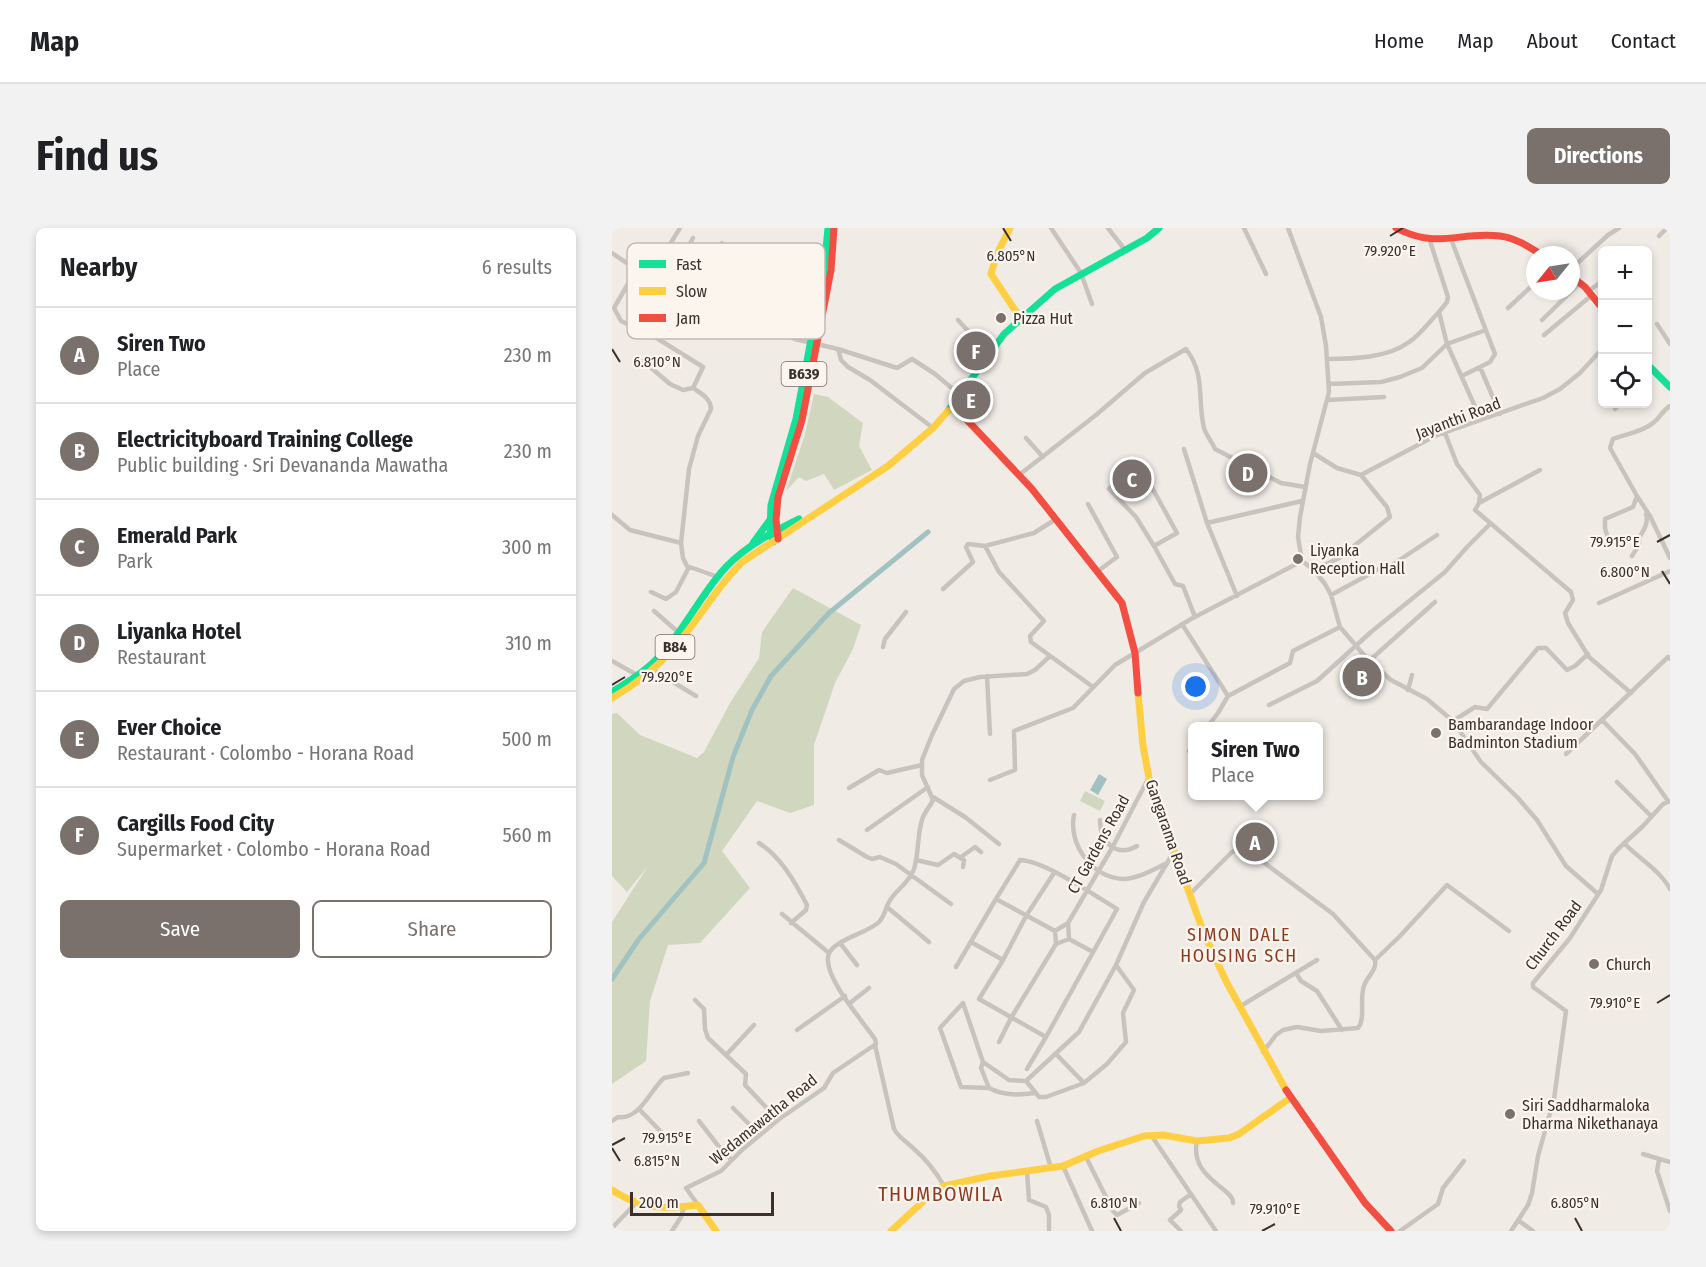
<!DOCTYPE html>
<meta charset="utf-8">
<style>
:root{--surface:#fff;--page:#f2f2f2;--text:#202124;--muted:#757577;--line:#e0e0e0;--accent:#7a716c}
body{margin:0;font-family:"Fira Sans Condensed",sans-serif;background:var(--page);color:var(--text)}
.controls{position:absolute;right:18px;top:18px;display:grid;overflow:hidden;border-radius:9px;box-shadow:0 3px 9px #0003}
.controls button{width:54px;height:54px;display:grid;place-items:center;padding:0;border:0;border-bottom:2px solid var(--line);background:var(--surface);color:var(--text);font:30px sans-serif}
.compass{position:absolute;left:914px;top:18px;width:54px;height:54px;border-radius:50%;background:var(--surface);box-shadow:0 3px 9px #0003;rotate:240deg}
.scale{position:absolute;left:18px;bottom:15px;width:144px;box-sizing:border-box;padding-left:6px;border:3px solid #3b302b;border-top:0;font-size:16px;line-height:21px;white-space:nowrap;color:#3b302b;-webkit-text-stroke:4px #fbf5ee;paint-order:stroke}
.you{position:absolute;left:584px;top:459px;width:21px;height:21px;margin:-15px;border:4px solid #fff;border-radius:50%;background:#1a73e8;box-shadow:0 0 0 9px #1a73e833}
.badge{display:grid;place-items:center;width:39px;height:39px;border-radius:50%;background:var(--accent);color:#fff;font-size:20px;font-weight:700}
.pin{position:absolute;translate:-50% -50%;border:3px solid #fff;box-shadow:0 2px 6px #0006}
.popup{position:absolute;left:576px;top:494px;width:135px;height:78px;box-sizing:border-box;display:grid;place-content:center;border-radius:9px;background:var(--surface);filter:drop-shadow(0 2px 4px #0005);font-size:20px;white-space:nowrap;color:var(--muted)}
.popup b{font-size:22px;color:var(--text)}
.popup::after{content:'';position:absolute;left:50%;top:100%;margin-left:-12px;border:12px solid transparent;border-top-color:var(--surface)}
.list{margin:0;padding:0;list-style:none}
h2{display:flex;justify-content:space-between;align-items:center;height:78px;margin:0;padding:0 24px;font-size:26px}
h2 small{font-size:20px;font-weight:400;color:var(--muted)}
.list li{display:grid;grid-template-columns:39px 1fr auto;gap:18px;align-items:center;box-sizing:border-box;height:96px;padding:0 24px;border-top:2px solid var(--line)}
.list b{display:block;font-size:22px;white-space:nowrap}
.list p{margin:0;font-size:20px;white-space:nowrap;color:var(--muted)}
.list em{font-size:20px;font-style:normal;color:var(--muted)}
.actions{display:flex;gap:12px;padding:18px 24px}
.actions a{flex:1;padding:14px 0;border:2px solid var(--accent);border-radius:9px;text-align:center;font-size:21px;color:var(--accent)}
.actions .main{background:var(--accent);color:#fff}
.icon{flex:none;width:33px;height:33px;fill:none;stroke:currentColor;stroke-width:2;stroke-linecap:round;stroke-linejoin:round}
.map{position:relative;flex:none;width:1058px;height:1003px;overflow:hidden;border-radius:9px}
header{display:flex;align-items:center;gap:36px;box-sizing:border-box;height:84px;padding:0 30px;background:var(--surface);border-bottom:2px solid var(--line)}
header strong{font-size:28px}
nav{display:flex;gap:33px;margin-inline-start:auto;font-size:21px}
.intro{display:flex;align-items:center;justify-content:space-between;box-sizing:border-box;height:144px;padding:0 36px}
h1{margin:0;font-size:42px}
.button{padding:15px 27px;border-radius:9px;background:var(--accent);color:#fff;font-size:21px;font-weight:700}
main{display:flex;gap:36px;padding:0 36px}
aside{flex:1;background:var(--surface);border-radius:9px;box-shadow:0 3px 9px #0003}
.map>svg:first-child{display:block}
</style>
<header>
<strong>Map</strong>
<nav><a>Home</a><a>Map</a><a>About</a><a>Contact</a></nav>
</header>
<div class="intro"><h1>Find us</h1><a class="button">Directions</a></div>
<main>
<aside>
<h2>Nearby<small>6 results</small></h2>
<ul class="list">
<li><span class="badge">A</span><div><b>Siren Two</b><p>Place</p></div><em>230 m</em></li>
<li><span class="badge">B</span><div><b>Electricityboard Training College</b><p>Public building · Sri Devananda Mawatha</p></div><em>230 m</em></li>
<li><span class="badge">C</span><div><b>Emerald Park</b><p>Park</p></div><em>300 m</em></li>
<li><span class="badge">D</span><div><b>Liyanka Hotel</b><p>Restaurant</p></div><em>310 m</em></li>
<li><span class="badge">E</span><div><b>Ever Choice</b><p>Restaurant · Colombo - Horana Road</p></div><em>500 m</em></li>
<li><span class="badge">F</span><div><b>Cargills Food City</b><p>Supermarket · Colombo - Horana Road</p></div><em>560 m</em></li>
</ul>
<div class="actions"><a class="main">Save</a><a>Share</a></div>
</aside>
<div class="map">
<svg width="1058" height="1003" viewBox="0 0 1058 1003">
<rect width="100%" height="100%" fill="#f0ebe5"/>
<path fill="#d1d6bf" d="M 202,166 L 216,169 L 251,195 L 247,218 L 260,242 L 222,262 L 212,246 L 194,253 L 187,249 L 174,263 L 193,206 Z
M 181,360 L 249,397 L 241,421 L 223,455 L 202,517 L 202,577 L 178,585 L 145,573 L 110,623 L 138,660 L 88,715 L 56,717 L 38,773 L 34,833 L 0,856 L 0,694 L 36,638 L 15,664 L 0,648 L 0,486 L 5,485 L 28,507 L 85,530 L 92,524 L 118,475 L 147,430 L 150,404 Z
M 473,563 L 493,573 L 488,583 L 468,573 Z"/>
<path fill="#a1c2c1" d="M 487,546 L 495,551 L 486,567 L 478,562 Z"/>
<g fill="none" stroke-linecap="round" stroke-linejoin="round">
<path stroke="#a1c2c1" stroke-width="5" d="M 0,751 L 27,711 L 92,635 L 121,529 L 140,482 L 159,448 L 217,385 L 316,304"/>
<path stroke="#c9c3be" stroke-width="4.5" d="M 439,0 L 469,45 L 480,76
M 496,0 L 513,22
M 632,0 L 654,46
M 676,0 L 709,89 L 714,118 L 717,164 L 698,236 L 688,289 L 686,309 L 690,333 L 702,342 L 713,356 L 719,367 L 728,399 L 757,433 L 779,452 L 815,471 L 841,493 L 869,534 L 906,570 L 925,592 L 954,638 L 986,666
M 1047,8 L 1055,0
M 839,11 L 883,126 L 878,134 L 850,148
M 818,13 L 836,69 L 835,74 L 827,84 L 835,116 L 869,192
M 0,25 L 53,61 L 105,85 L 159,101 L 183,111 L 226,121 L 229,132 L 236,139 L 258,152 L 321,200
M 959,41 L 996,7 L 1007,0
M 24,42 L 2,80 L 9,93 L 43,109 L 91,139 L 81,160 C 88,165 99,170 99,181 L 86,208 L 77,241 L 69,315
M 37,50 L 68,0
M 53,61 L 81,10
M 977,63 L 990,53
M 87,78 L 110,15
M 896,80 L 923,55
M 346,92 L 377,126
M 930,92 L 968,55
M 1045,96 L 1058,116
M 932,107 L 980,67
M 226,121 L 285,140 L 300,131 L 323,146 L 348,167
M 715,131 C 741,131 776,130 797,114 C 808,107 817,94 827,84
M 31,133 L 58,156 L 71,162 L 81,160
M 868,139 L 888,186
M 717,156 L 769,154 L 788,149 L 810,140 L 835,116 L 874,102
M 716,172 L 772,169
M 1003,181 L 1008,176
M 833,205 L 845,236 L 868,267 L 867,275
M 414,210 L 431,229
M 572,221 L 595,295 L 625,368
M 701,225 L 725,240 L 749,247 L 823,208 L 931,170 L 948,161 L 968,145 L 990,121
M 928,242 L 867,275 L 863,282 L 959,364 L 961,372 L 953,385 L 956,395 L 977,429 L 1019,465
M 407,247 L 484,187 L 533,145 L 574,121 C 594,147 585,171 592,200 C 594,207 600,214 603,221 L 669,255 L 693,259
M 1025,268 L 1038,288 L 1058,330
M 476,276 L 505,329 L 486,343
M 0,287 L 18,302 L 69,315 L 71,330 L 75,338 L 106,349
M 595,295 L 690,273
M 997,314 L 993,300 L 993,291 L 1021,279 L 1025,268 L 998,220 L 1001,211 C 1013,206 1031,204 1041,195 C 1048,190 1050,183 1058,178
M 373,318 L 387,344 L 432,393 L 418,408 L 419,414 L 481,459
M 542,318 L 565,305 L 526,234 L 497,261 L 524,289 L 542,318 L 563,356 L 571,358 L 583,389
M 1020,328 L 1027,317 L 1027,310 C 1031,303 1037,295 1034,286
M 702,342 L 727,330 L 778,289 L 775,279 L 749,247
M 331,361 L 361,334 L 354,319 L 356,316 L 373,318 L 422,305 L 444,291
M 39,364 L 54,371 L 64,364 L 77,339
M 719,367 L 769,340 L 774,341 L 825,307
M 987,375 L 1058,343
M 42,383 L 66,404
M 570,396 L 616,468 L 606,485 L 596,498
M 271,419 L 273,411 L 294,384
M 0,433 L 25,447
M 757,433 L 823,374
M 41,442 L 84,468
M 375,448 L 378,506
M 796,462 L 800,447
M 616,468 L 678,435 L 681,423 L 728,399
M 657,477 L 705,453 L 759,404 L 833,344 L 856,318 L 878,296
M 841,493 L 863,479 L 875,481 L 926,420 L 934,420 L 955,442 L 963,438 L 976,426
M 991,493 L 1023,526 L 1056,573
M 577,523 L 580,519
M 954,526 L 1056,429 L 1058,431
M 378,552 L 403,542 L 402,503 L 461,480 L 503,437 L 579,391 L 690,333
M 1005,554 L 1039,588
M 237,560 L 267,542 L 275,545 L 310,537
M 321,569 L 353,589 L 387,616
M 462,587 C 456,616 480,650 511,651 C 526,651 542,641 555,635
M 488,592 C 488,614 504,630 525,618
M 255,602 L 316,559
M 227,612 L 255,629 L 260,631 L 268,629 L 284,636 L 339,676
M 147,615 C 169,629 183,654 195,677 L 194,682 L 179,695
M 1012,615 C 1027,631 1048,642 1058,661
M 349,629 L 363,619 L 369,624
M 304,632 L 326,637 L 342,626 L 352,632 L 351,639
M 442,645 L 414,688 L 391,732 L 367,771 L 434,809 L 505,681 C 482,667 433,633 408,632 L 384,671 L 443,703
M 578,666 L 620,624 L 631,619 L 721,686 L 763,732
M 275,679 L 317,714
M 170,686 L 217,725
M 456,695 L 457,711 L 444,716 L 443,703 L 456,695 L 500,620 L 537,549
M 457,711 L 481,724
M 359,714 L 391,732
M 228,715 L 245,737
M 344,739 L 384,671
M 684,745 L 689,753 L 705,763 L 730,802
M 83,772 L 92,781 L 93,801 L 96,810 L 134,846 L 133,857 L 166,892
M 238,775 L 257,760
M 627,779 L 705,732
M 185,802 L 233,768
M 387,814 L 399,790 L 444,716
M 263,817 L 282,901 C 287,910 295,914 302,921 C 315,932 324,944 332,958
M 651,824 L 664,807 L 671,802 L 685,799 L 709,803 L 746,800 C 754,790 747,771 752,758 C 755,748 765,743 763,732 L 788,708 L 835,657 L 897,703
M 115,826 L 142,797
M 371,834 L 351,775 L 328,800 L 349,859 L 377,860
M 415,841 L 434,809
M 414,853 L 424,865 C 407,867 392,868 377,860 L 369,840 L 371,834 L 397,852 L 414,853 L 467,804 L 504,737 L 532,674 L 561,625
M 472,855 L 495,836 L 514,814 L 511,785 L 522,762 L 504,737
M 424,865 L 427,869 L 434,869 L 472,855 L 444,826
M 121,880 L 148,907
M 27,881 L 51,906
M 0,893 L 6,889 C 28,892 38,862 52,850 L 76,845
M 87,893 L 111,924 L 120,932
M 425,893 L 439,940
M 539,907 L 604,1003
M 585,913 C 577,950 622,960 621,975
M 1031,926 L 1058,934
M 474,929 L 501,983 L 505,987 L 527,975
M 1047,932 L 1045,943 L 1058,983
M 451,938 L 480,1003
M 415,943 L 417,972 L 434,979 L 437,987 L 437,1003
M 86,977 L 74,960 L 109,943 L 130,922 L 166,892 L 212,860 L 221,845 L 264,816 L 263,811 C 250,792 213,751 216,729 C 218,712 255,706 267,694 C 273,688 273,681 277,674 C 283,662 296,657 302,641 C 307,625 305,608 310,592 C 312,584 318,579 321,572 L 310,547 L 310,532 L 320,507 L 342,461 L 352,453 L 368,449 L 415,446 L 423,442 L 438,428
M 906,992 L 921,1003
M 0,1000 L 24,975
M 60,1003 L 69,989 L 72,979
M 569,1003 L 558,992 L 569,982 L 567,978 L 568,974 L 579,966
M 788,1003 L 826,976 L 831,960 L 852,933
M 899,1003 L 916,977 L 920,965 L 926,928 L 942,871 L 954,783 L 921,759 L 921,755 L 958,710 L 989,662 L 1000,628 L 1006,621 L 1031,598 L 1051,576 L 1058,573"/>
<path stroke="#16e098" stroke-width="7" d="M 1036,137 L 1058,159
M 336,183 L 392,106 L 443,61 L 535,10 L 547,0
M 161,314 L 158,301 L 159,277 L 184,191 L 212,43 L 216,0
M 141,315 L 157,293
M 0,464 C 17,453 34,443 48,428 C 73,401 89,366 114,339 C 134,318 161,304 187,291"/>
<path stroke="#ffcf43" stroke-width="7" d="M 398,0 L 384,28 L 379,46 L 409,91
M 526,465 L 531,518 L 538,555 L 592,706 L 615,755 L 674,862
M 0,470 C 23,457 43,441 61,421 C 86,393 103,361 130,334 L 276,238 L 321,200 L 336,183
M 0,962 C 30,982 52,981 86,977 L 104,1003
M 279,1003 L 318,967 L 332,958 L 378,948 L 451,938 L 486,923 L 532,908 L 551,907 L 585,913 L 617,910 L 627,906 L 678,870"/>
<path stroke="#f24e42" stroke-width="7" d="M 784,0 C 826,22 847,3 888,8 C 904,10 917,19 930,27
M 959,48 L 973,59 L 990,80
M 341,177 L 420,261 L 510,375 L 523,425 L 526,465
M 166,311 L 164,292 L 166,269 L 190,192 L 219,42 L 222,0
M 674,862 L 753,975 L 779,1003"/>
</g>
<path fill="none" stroke="#3b302b" stroke-width="2" d="M 391,0 L 399,13M 778,8 L 791,0M 0,121 L 8,134M 1045,314 L 1058,307M 1050,343 L 1058,356M 0,457 L 13,449M 1045,775 L 1058,767M 0,917 L 13,910M 0,920 L 8,933M 502,990 L 509,1003M 963,990 L 970,1003M 650,1003 L 663,996"/>
<g fill="#7a716c" stroke="#fbf5ee" stroke-width="2">
<circle cx="389" cy="90" r="6"/>
<circle cx="686" cy="331" r="6"/>
<circle cx="824" cy="505" r="6"/>
<circle cx="982" cy="736" r="6"/>
<circle cx="898" cy="886" r="6"/>
</g>
<g text-anchor="middle" stroke-width="4.5" stroke-linejoin="round" paint-order="stroke">
<g fill="#fbf5ee" stroke="#756b66" stroke-width="1.5">
<rect x="169.5" y="134" width="45" height="24" rx="4.5"/>
<rect x="43.5" y="407" width="39" height="24" rx="4.5"/>
</g>
<g font-size="15" font-weight="bold" fill="#3b302b">
<text x="192" y="151">B639</text>
<text x="63" y="424">B84</text>
</g>
<g font-size="16" fill="#3b302b" stroke="#fbf5ee" text-anchor="start">
<text x="401" y="96">Pizza Hut</text>
<text x="698" y="328">Liyanka<tspan x="698" dy="18">Reception Hall</tspan></text>
<text x="836" y="502">Bambarandage Indoor<tspan x="836" dy="18">Badminton Stadium</tspan></text>
<text x="994" y="742">Church</text>
<text x="910" y="883">Siri Saddharmaloka<tspan x="910" dy="18">Dharma Nikethanaya</tspan></text>
</g>
<g font-size="16" fill="#3b302b" stroke="#fbf5ee">
<text transform="translate(846 190) rotate(-21)" y="6">Jayanthi Road</text>
<text transform="translate(557 604) rotate(71)" y="6">Gangarama Road</text>
<text transform="translate(486 616) rotate(-61)" y="6">CT Gardens Road</text>
<text transform="translate(941 707) rotate(-53)" y="6">Church Road</text>
<text transform="translate(151 891) rotate(-39)" y="6">Wedamawatha Road</text>
</g>
<g font-size="18" letter-spacing="1.5" fill="#8c3b22" stroke="#fbf5ee">
<text x="627" y="713">SIMON DALE<tspan x="627" dy="21">HOUSING SCH</tspan></text>
</g>
<g font-size="20" letter-spacing="1.5" fill="#8c3b22" stroke="#fbf5ee">
<text x="329" y="973">THUMBOWILA</text>
</g>
</g>
<rect x="15" y="15" width="198" height="96" rx="9" fill="#fbf5ee" stroke="#c1bab4" stroke-width="1.5"/>
<rect x="27" y="32" width="27" height="8" fill="#16e098"/>
<rect x="27" y="59" width="27" height="8" fill="#ffcf43"/>
<rect x="27" y="86" width="27" height="8" fill="#f24e42"/>
<g font-size="16" fill="#3b302b">
<text x="64" y="42">Fast</text>
<text x="64" y="69">Slow</text>
<text x="64" y="96">Jam</text>
</g>
<g font-size="15" text-anchor="middle" fill="#3b302b" stroke="#fbf5ee" stroke-width="4.5" stroke-linejoin="round" paint-order="stroke">
<text x="778" y="28">79.920°E</text>
<text x="399" y="33">6.805°N</text>
<text x="45" y="139">6.810°N</text>
<text x="1003" y="319">79.915°E</text>
<text x="1013" y="349">6.800°N</text>
<text x="55" y="454">79.920°E</text>
<text x="1003" y="780">79.910°E</text>
<text x="55" y="915">79.915°E</text>
<text x="45" y="938">6.815°N</text>
<text x="502" y="980">6.810°N</text>
<text x="963" y="980">6.805°N</text>
<text x="663" y="986">79.910°E</text>
</g>
</svg>
<div class="controls">
<button>+</button>
<button>−</button>
<button><svg class="icon" aria-label="locate" viewBox="0 0 24 24"><circle cx="12" cy="12" r="6"/><path d="M12 2v4M12 18v4M2 12h4M18 12h4"/></svg></button>
</div>
<svg class="compass" viewBox="-18 -18 36 36"><path d="M0-13l5 13h-10z" fill="#e53935"/><path d="M0 13l5-13h-10z" fill="#757577"/></svg>
<div class="scale">200 m</div>
<div class="you"></div>
<div class="pin badge" style="left:643px;top:614px">A</div>
<div class="popup"><b>Siren Two</b>Place</div>
<div class="pin badge" style="left:750px;top:449px">B</div>
<div class="pin badge" style="left:520px;top:251px">C</div>
<div class="pin badge" style="left:636px;top:245px">D</div>
<div class="pin badge" style="left:359px;top:172px">E</div>
<div class="pin badge" style="left:364px;top:123px">F</div>
</div>
</main>
